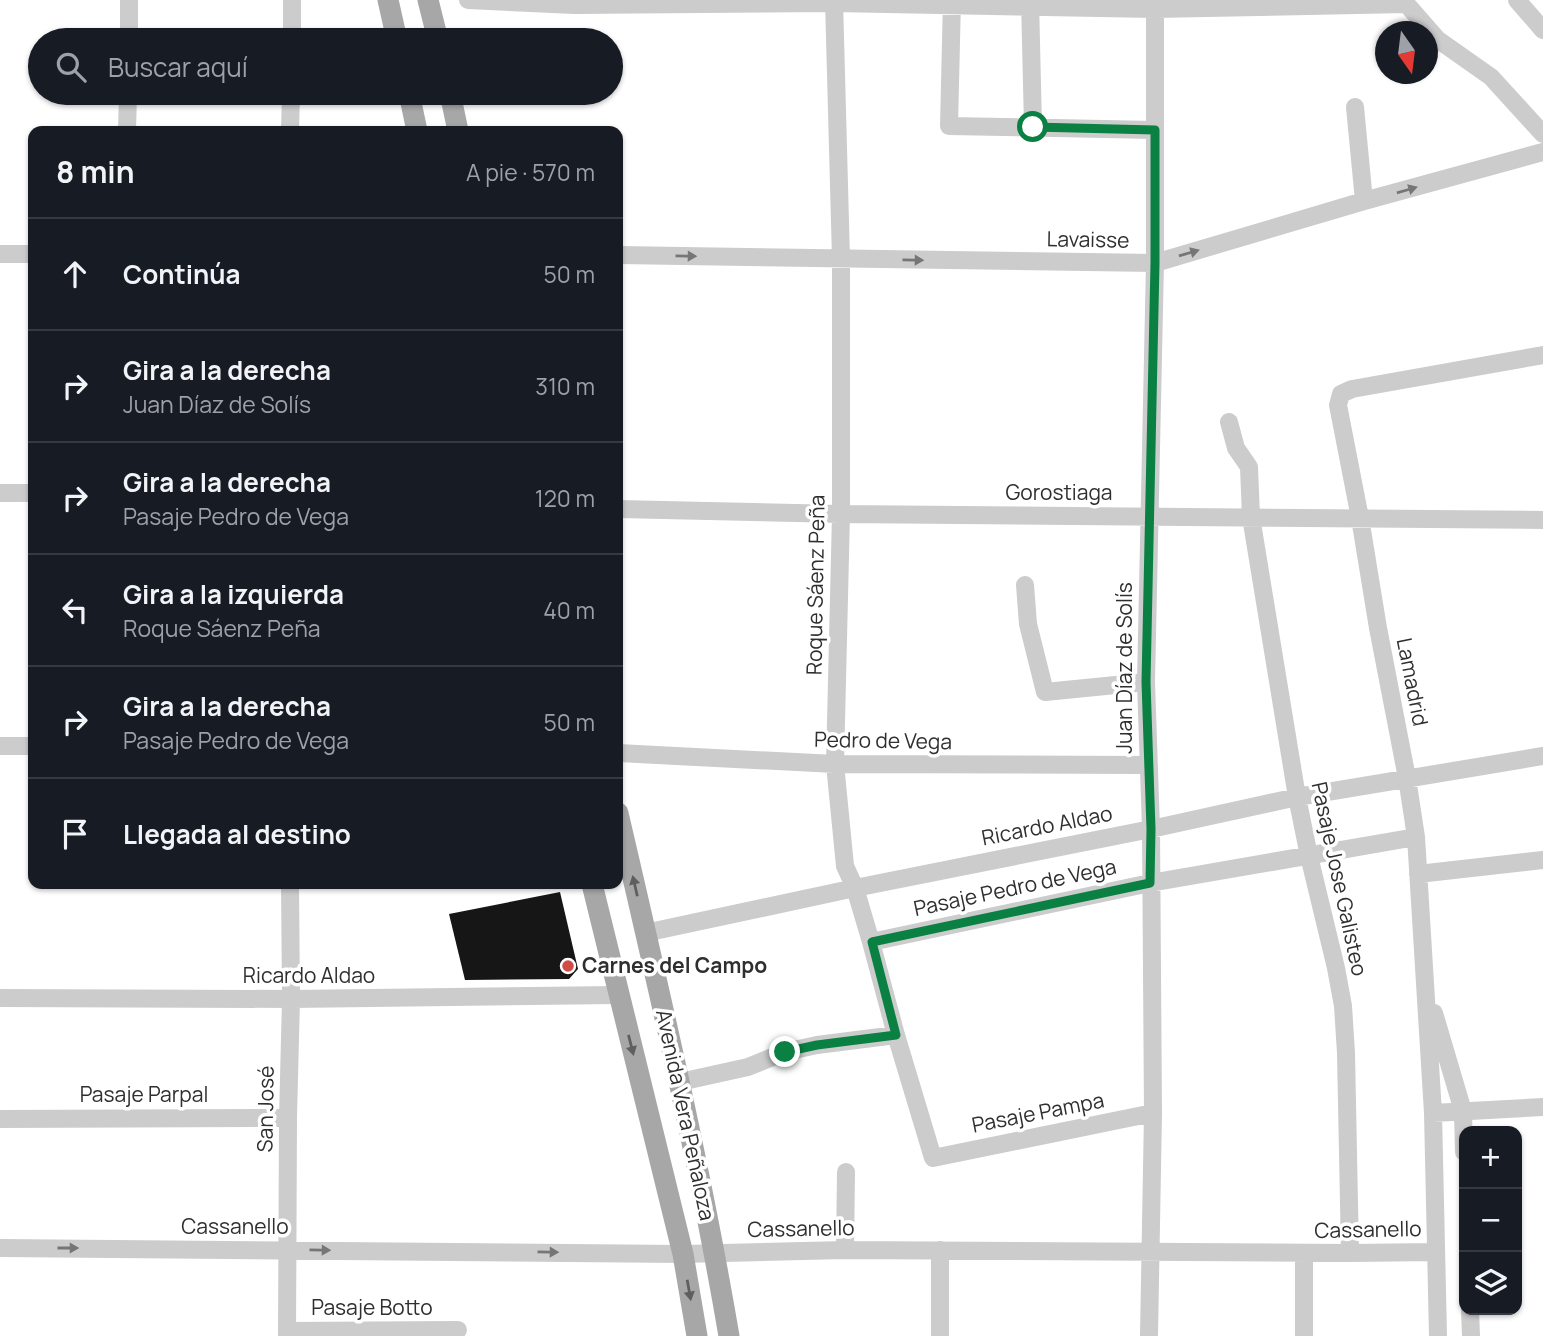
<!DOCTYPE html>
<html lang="es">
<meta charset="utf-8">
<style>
:root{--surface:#171b24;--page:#242831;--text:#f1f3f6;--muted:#9ea1a6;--line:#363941}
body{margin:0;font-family:Manrope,sans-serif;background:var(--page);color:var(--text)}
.controls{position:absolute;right:21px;bottom:21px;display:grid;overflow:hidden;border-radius:14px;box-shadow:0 2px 5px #0004}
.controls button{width:63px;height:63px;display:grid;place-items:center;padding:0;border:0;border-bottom:2px solid var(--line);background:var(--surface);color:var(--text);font:35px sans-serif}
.compass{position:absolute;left:1375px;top:21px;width:63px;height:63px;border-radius:50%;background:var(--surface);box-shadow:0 2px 5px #0004;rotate:166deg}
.stop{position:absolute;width:21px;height:21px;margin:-16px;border:5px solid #0b8043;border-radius:50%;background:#fff}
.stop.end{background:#0b8043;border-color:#fff;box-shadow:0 2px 7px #0008}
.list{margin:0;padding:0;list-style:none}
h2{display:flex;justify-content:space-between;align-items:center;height:91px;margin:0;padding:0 28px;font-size:30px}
h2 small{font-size:23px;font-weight:400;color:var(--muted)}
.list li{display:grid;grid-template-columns:46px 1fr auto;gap:21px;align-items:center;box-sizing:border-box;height:112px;padding:0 28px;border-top:2px solid var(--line)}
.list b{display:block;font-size:26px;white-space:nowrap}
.list p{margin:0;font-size:23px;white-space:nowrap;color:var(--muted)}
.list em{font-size:23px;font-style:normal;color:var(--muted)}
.icon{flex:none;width:38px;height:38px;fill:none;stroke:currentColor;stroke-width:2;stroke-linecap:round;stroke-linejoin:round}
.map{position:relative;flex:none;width:1543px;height:1336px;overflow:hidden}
.search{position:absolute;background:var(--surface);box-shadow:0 2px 5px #0004;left:28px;top:28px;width:595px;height:77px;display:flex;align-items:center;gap:18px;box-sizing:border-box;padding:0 24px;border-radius:38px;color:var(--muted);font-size:26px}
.panel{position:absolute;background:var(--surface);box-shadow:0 2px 5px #0004;left:28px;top:126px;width:595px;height:763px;border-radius:14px}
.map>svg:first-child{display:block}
</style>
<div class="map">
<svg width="1543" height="1336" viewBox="0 0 1543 1336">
<rect width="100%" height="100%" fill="#fff"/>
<path fill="#161616" d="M 560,892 L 578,969 L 569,979 L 465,980 L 449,914 Z"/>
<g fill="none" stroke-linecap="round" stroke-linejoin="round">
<path stroke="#ccc" stroke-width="18" d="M 468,0 L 574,5 L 834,3 L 1155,9 L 1407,4
M 834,0 L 841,259 L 841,514 L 835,764 L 845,866 L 855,888 L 871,942 L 896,1035 L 933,1158 L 1153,1113
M 952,0 L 949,126 L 1155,130
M 1030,0 L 1033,127
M 1403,0 L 1437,39 L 1491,77 L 1543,134
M 1517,0 L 1543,30
M 129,40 L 129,0
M 292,40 L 292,0
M 1355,107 L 1364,201
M 127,131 L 128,93
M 290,131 L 291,93
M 0,254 L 33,254
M 618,255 L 1155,263 L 1364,201 L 1543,152
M 1229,422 L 1236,448 L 1249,467 L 1251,517 L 1297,797 L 1309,856 L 1336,968 L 1343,1006 L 1346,1053 L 1350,1253
M 0,493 L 33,493
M 618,509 L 841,514 L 1543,520
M 1025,585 L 1028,624 L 1045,692 L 1146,682
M 0,746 L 33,746
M 618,753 L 835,764 L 1148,765
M 1418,874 L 1543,860
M 645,933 L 855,888 L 1151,829 L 1297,797 L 1543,756
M 871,942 L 1150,883 L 1416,837
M 0,998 L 291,999 L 618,995
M 1434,1013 L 1463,1111 L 1464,1152
M 680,1082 L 748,1067 L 785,1052 L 817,1045 L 896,1035
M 1433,1113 L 1543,1107
M 0,1119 L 288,1118
M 0,1248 L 683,1254 L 845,1250 L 1350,1253 L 1435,1252
M 845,1250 L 846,1172
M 940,1250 L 940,1336
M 1304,1253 L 1304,1336
M 1470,1310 L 1471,1336
M 287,1331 L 458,1330
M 287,1336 L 288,1118 L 291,999 L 290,884
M 1149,1336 L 1153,1113 L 1151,829 L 1146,682 L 1155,263 L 1155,0
M 1438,1336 L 1433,1113 L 1416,837 L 1407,778 L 1378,628 L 1360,518 L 1338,405 L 1341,394 L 1352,389 L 1543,355"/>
<path stroke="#a7a7a7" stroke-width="21" d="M 388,0 L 397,40
M 428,0 L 438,40
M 409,93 L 417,131
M 450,93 L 458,131
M 618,813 C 658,986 699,1160 729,1336
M 592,884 L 683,1254 L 697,1336"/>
</g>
<defs><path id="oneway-solid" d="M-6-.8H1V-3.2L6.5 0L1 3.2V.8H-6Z" transform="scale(1.75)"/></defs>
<g fill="#767676">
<use href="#oneway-solid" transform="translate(1407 190) rotate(-16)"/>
<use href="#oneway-solid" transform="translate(1189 253) rotate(-16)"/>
<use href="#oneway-solid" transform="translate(686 256) rotate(1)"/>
<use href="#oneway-solid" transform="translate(913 260) rotate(1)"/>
<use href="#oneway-solid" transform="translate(68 1248)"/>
<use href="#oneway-solid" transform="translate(320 1250) rotate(1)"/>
<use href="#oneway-solid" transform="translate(548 1252) rotate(1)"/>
</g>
<g fill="#5f5f5f">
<use href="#oneway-solid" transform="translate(635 886) rotate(-103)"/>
<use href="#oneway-solid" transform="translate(631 1045) rotate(76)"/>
<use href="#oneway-solid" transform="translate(689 1290) rotate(80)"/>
</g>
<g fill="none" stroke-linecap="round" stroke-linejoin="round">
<path stroke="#0b8043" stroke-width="9" d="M 785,1052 L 817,1045 L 896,1035 L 872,942 L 1150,883 L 1151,829 L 1146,682 L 1155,263 L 1155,130 L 1033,127"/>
</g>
<circle fill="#d04c47" stroke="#fff" stroke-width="2.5" cx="568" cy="966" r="7"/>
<g text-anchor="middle" stroke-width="7" stroke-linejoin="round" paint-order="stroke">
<g font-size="21" fill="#2f2f2f" stroke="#fff">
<text transform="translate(1088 240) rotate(1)" y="7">Lavaisse</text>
<text x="1059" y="500">Gorostiaga</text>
<text transform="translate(816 585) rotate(-89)" y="7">Roque Sáenz Peña</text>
<text transform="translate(1125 668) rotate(-90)" y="7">Juan Díaz de Solís</text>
<text transform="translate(1412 682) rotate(79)" y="7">Lamadrid</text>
<text transform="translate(883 741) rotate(1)" y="7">Pedro de Vega</text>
<text transform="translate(1047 826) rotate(-11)" y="7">Ricardo Aldao</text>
<text transform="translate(1339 879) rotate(78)" y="7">Pasaje Jose Galisteo</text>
<text transform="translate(1015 888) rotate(-12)" y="7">Pasaje Pedro de Vega</text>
<text x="309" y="983">Ricardo Aldao</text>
<text x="144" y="1102">Pasaje Parpal</text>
<text transform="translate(266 1109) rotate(-89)" y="7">San José</text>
<text transform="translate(1038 1113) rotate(-11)" y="7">Pasaje Pampa</text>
<text transform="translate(685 1115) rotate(78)" y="7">Avenida Vera Peñaloza</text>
<text x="235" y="1234">Cassanello</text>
<text transform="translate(801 1229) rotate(-1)" y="7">Cassanello</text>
<text transform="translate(1368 1230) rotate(-1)" y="7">Cassanello</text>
<text x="372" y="1315">Pasaje Botto</text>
</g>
<g font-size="21" font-weight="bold" fill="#2f2f2f" stroke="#fff" text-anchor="start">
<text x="582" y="973">Carnes del Campo</text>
</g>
</g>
</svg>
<div class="controls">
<button>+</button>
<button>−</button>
<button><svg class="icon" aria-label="layers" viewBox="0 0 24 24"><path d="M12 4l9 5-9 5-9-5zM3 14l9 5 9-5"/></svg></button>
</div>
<svg class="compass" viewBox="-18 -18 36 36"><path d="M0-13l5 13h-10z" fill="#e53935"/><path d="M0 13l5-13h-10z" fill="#9ea1a6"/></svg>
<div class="stop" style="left:1033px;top:127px"></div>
<div class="stop end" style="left:785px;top:1052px"></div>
<div class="search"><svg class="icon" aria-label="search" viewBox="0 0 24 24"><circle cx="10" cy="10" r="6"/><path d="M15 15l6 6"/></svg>Buscar aquí</div>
<section class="panel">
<h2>8 min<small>A pie · 570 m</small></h2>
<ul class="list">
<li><svg class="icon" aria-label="ahead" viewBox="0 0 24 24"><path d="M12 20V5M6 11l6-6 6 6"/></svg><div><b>Continúa</b></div><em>50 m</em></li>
<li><svg class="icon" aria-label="right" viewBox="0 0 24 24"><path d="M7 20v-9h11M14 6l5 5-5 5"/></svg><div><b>Gira a la derecha</b><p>Juan Díaz de Solís</p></div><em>310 m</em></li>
<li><svg class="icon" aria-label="right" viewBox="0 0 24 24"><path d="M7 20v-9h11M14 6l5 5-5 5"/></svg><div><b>Gira a la derecha</b><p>Pasaje Pedro de Vega</p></div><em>120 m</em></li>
<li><svg class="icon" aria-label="left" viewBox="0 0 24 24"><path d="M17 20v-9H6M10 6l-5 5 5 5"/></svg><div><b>Gira a la izquierda</b><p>Roque Sáenz Peña</p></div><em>40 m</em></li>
<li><svg class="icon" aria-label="right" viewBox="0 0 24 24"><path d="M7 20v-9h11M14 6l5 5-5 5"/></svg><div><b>Gira a la derecha</b><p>Pasaje Pedro de Vega</p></div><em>50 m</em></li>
<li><svg class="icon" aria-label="arrive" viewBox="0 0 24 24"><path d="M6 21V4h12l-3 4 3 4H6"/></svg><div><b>Llegada al destino</b></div></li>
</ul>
</section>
</div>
